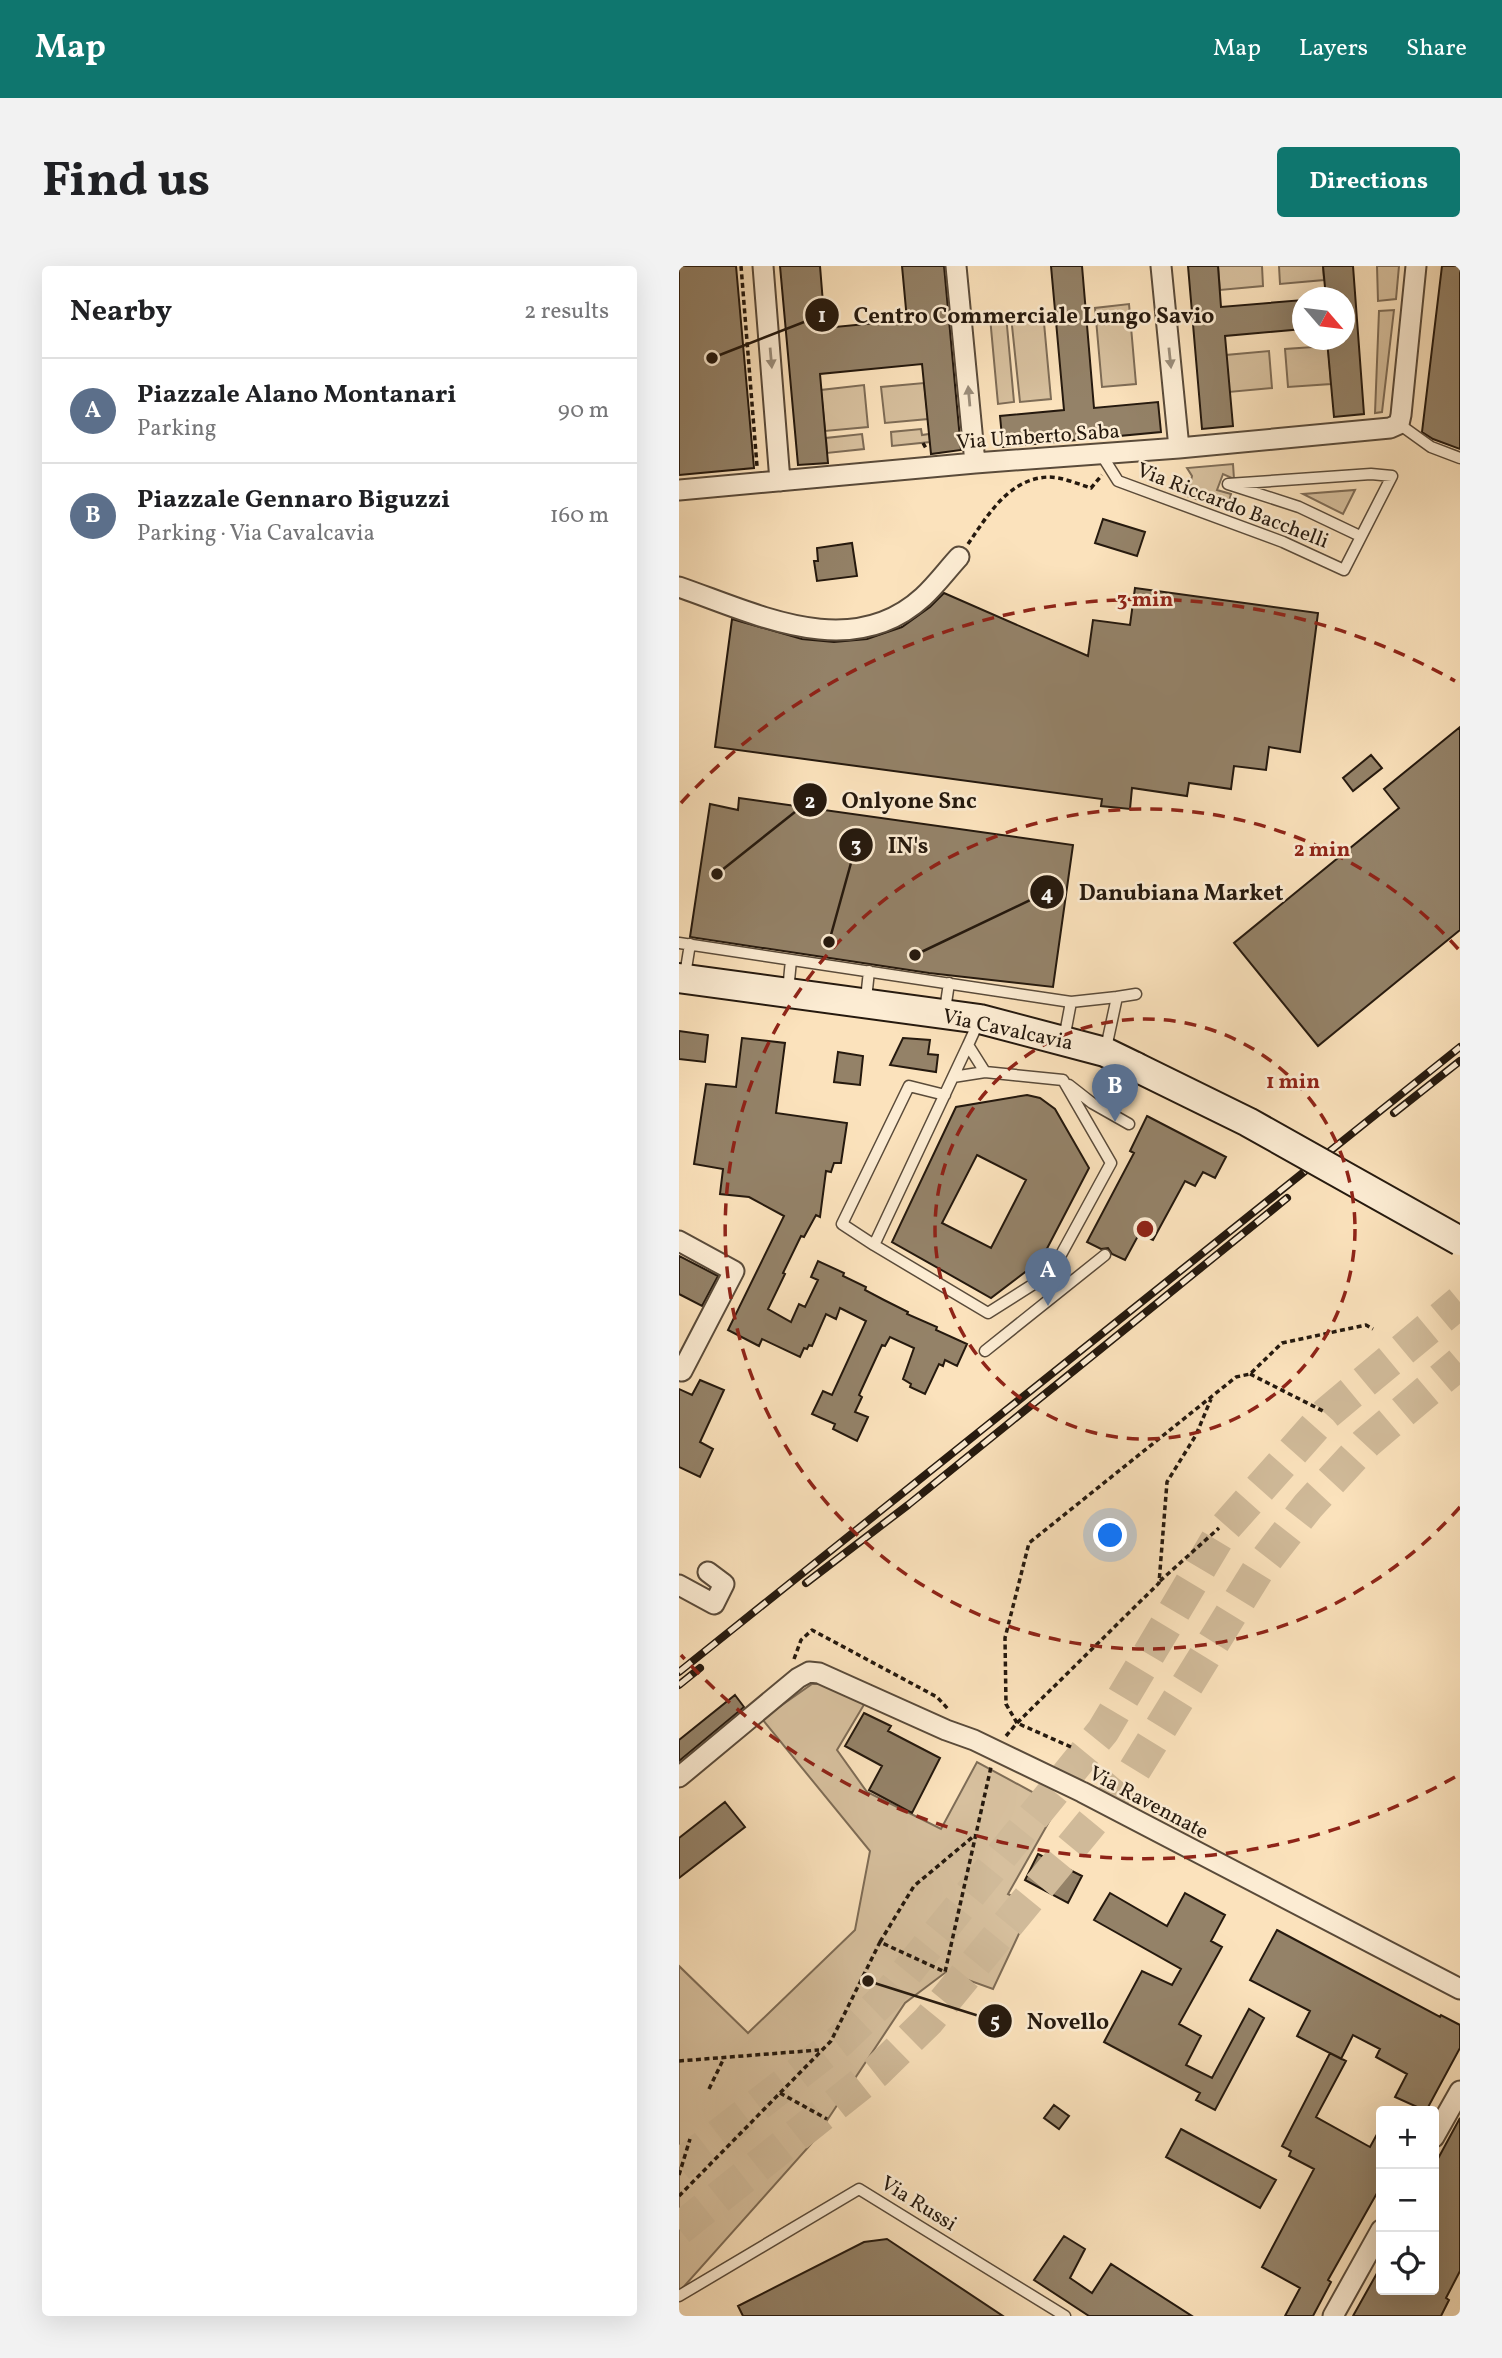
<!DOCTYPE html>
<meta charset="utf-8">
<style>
:root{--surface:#fff;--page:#f2f2f2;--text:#202124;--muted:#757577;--line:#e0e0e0;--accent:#0f766e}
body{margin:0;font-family:Vollkorn,serif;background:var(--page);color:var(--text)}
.controls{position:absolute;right:21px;bottom:21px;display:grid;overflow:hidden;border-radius:7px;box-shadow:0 7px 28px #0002}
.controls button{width:63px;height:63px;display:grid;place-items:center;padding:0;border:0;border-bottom:2px solid var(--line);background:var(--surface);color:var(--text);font:35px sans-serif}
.compass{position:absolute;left:613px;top:21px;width:63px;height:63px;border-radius:50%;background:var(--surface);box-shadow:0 7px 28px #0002;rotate:118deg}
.you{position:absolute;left:432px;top:1270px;width:24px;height:24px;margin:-18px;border:5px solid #fff;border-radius:50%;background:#1a73e8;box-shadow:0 0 0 10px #1a73e833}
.badge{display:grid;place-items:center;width:46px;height:46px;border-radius:50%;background:var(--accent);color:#fff;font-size:23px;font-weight:700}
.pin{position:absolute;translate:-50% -58px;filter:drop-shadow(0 2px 4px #0008)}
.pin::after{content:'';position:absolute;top:37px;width:24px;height:21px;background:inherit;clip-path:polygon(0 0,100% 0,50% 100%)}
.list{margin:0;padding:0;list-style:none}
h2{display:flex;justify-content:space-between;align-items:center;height:91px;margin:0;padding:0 28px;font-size:30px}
h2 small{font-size:23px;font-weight:400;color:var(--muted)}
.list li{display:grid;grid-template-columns:46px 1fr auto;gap:21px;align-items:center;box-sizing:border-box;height:105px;padding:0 28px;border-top:2px solid var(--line)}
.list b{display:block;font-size:26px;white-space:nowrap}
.list p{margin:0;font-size:23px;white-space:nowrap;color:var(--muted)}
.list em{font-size:23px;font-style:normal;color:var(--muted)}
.icon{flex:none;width:38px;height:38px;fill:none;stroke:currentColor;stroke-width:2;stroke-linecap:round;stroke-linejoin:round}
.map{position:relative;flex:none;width:781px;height:2050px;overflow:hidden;border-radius:7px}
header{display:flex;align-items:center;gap:42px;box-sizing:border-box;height:98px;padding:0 35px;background:var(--accent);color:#fff}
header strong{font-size:33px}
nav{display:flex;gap:38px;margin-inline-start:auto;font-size:24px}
.intro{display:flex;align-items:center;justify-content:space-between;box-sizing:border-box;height:168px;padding:0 42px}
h1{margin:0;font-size:49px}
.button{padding:18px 32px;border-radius:7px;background:var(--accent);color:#fff;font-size:24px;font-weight:700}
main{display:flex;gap:42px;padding:0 42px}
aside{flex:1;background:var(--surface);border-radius:7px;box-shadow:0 7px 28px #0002}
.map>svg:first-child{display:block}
</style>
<header>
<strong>Map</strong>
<nav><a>Map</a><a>Layers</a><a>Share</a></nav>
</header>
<div class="intro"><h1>Find us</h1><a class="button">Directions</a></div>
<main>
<aside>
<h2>Nearby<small>2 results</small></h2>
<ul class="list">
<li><span class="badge" style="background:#5c6f8a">A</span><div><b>Piazzale Alano Montanari</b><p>Parking</p></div><em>90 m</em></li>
<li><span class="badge" style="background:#5c6f8a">B</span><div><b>Piazzale Gennaro Biguzzi</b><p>Parking · Via Cavalcavia</p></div><em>160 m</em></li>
</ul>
</aside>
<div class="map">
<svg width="781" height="2050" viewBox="0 0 781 2050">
<rect width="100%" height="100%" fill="#fbe2bc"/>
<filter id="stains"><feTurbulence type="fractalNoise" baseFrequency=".00286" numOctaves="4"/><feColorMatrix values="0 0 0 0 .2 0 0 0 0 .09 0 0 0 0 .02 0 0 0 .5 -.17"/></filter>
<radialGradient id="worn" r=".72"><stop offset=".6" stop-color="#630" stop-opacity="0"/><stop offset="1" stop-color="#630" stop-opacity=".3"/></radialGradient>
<path fill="#d7c09e" stroke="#7e6c56" stroke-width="2" d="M 539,0 L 583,0 L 584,20 L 541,24 Z
M 600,0 L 644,0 L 645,14 L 601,18 Z
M 698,0 L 720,0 L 717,33 L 699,35 Z
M 450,38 L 457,118 L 423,121 L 416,42 Z
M 715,44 L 703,146 L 696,147 L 700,45 Z
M 364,46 L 372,133 L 341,136 L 332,50 Z
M 327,49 L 335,136 L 319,138 L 311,51 Z
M 649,80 L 652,118 L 609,121 L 606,83 Z
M 590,85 L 593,122 L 550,126 L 547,89 Z
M 245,117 L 249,153 L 206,157 L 202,121 Z
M 185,119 L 189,161 L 146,165 L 142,124 Z
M 242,163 L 243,169 L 250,168 L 251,176 L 213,180 L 212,166 Z
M 183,168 L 185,183 L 148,187 L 147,172 Z
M 554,198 L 555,213 L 544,208 L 538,224 L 552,228 L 548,243 L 505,229 L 505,223 L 511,219 L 513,210 L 508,202 Z
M 676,224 L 664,248 L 624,228 Z
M 133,1418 L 147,1418 L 186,1437 L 158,1484 L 188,1526 L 262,1563 L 298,1496 L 379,1540 L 329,1628 L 353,1640 L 314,1723 L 267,1706 L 226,1737 L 133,1877 L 0,2026 L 0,1700 L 69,1767 L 176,1664 L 191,1585 L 83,1453 Z"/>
<path fill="#948268" stroke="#25190e" stroke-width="2" fill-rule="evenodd" d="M 0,0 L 57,0 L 75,202 L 0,209 Z
M 101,0 L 141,0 L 146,62 L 228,54 L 223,0 L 265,0 L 282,184 L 252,188 L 243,98 L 141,108 L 149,197 L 119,199 Z
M 372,0 L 403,0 L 415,142 L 479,136 L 482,166 L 324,181 L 321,150 L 385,144 Z
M 509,0 L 539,0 L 542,41 L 624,34 L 624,63 L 546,70 L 554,160 L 523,163 Z
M 644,0 L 674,0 L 685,148 L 655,151 L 648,74 L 666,74 L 666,32 L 647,32 Z
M 763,0 L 781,0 L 781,183 L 754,173 L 743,166 Z
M 424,253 L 466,266 L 458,290 L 416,277 Z
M 173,277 L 178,310 L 138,315 L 135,295 L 139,295 L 138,282 Z
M 456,322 L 639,347 L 621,486 L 590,481 L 587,504 L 555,500 L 552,523 L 510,517 L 508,530 L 453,522 L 451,543 L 422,540 L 423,533 L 36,481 L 53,353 L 123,373 L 155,376 L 188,373 L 223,361 L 251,341 L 265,327 L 409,390 L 414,354 L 451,359 Z
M 781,461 L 781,664 L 639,780 L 555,677 L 720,542 L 705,523 Z
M 692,489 L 703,502 L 674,525 L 664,512 Z
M 60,532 L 394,579 L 374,721 L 250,707 L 11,671 L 31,538 L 59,544 Z
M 0,765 L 29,769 L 26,796 L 0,793 Z
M 63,772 L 106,777 L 97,847 L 168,857 L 162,897 L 155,897 L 152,906 L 147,905 L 141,951 L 137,949 L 125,971 L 122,970 L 104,1007 L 106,1008 L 89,1043 L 112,1056 L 120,1038 L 126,1041 L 139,1014 L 132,1011 L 139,995 L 165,1007 L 164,1010 L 187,1021 L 186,1024 L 205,1034 L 229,1046 L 228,1048 L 258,1061 L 257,1064 L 288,1078 L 278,1100 L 266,1094 L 264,1100 L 260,1098 L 246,1128 L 231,1121 L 232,1118 L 224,1113 L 235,1082 L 211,1071 L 206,1080 L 203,1079 L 180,1129 L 183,1131 L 176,1146 L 189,1151 L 178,1175 L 154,1163 L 156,1158 L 133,1148 L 144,1125 L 153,1129 L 187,1055 L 161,1042 L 157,1053 L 147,1048 L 133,1080 L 130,1079 L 128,1083 L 125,1082 L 121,1091 L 83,1073 L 80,1080 L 49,1064 L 105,950 L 70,931 L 41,928 L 44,903 L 15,898 L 27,818 L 57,821 Z
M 224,772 L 251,774 L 249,788 L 259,789 L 257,806 L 211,799 Z
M 159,786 L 184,790 L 181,819 L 155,816 Z
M 348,829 L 361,832 L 376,843 L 410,902 L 362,994 L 312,1032 L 213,976 L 277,841 ZM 298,889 L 347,914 L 312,982 L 263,957 Z
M 468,850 L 547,891 L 536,912 L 524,906 L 516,920 L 506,915 L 474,974 L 460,968 L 446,994 L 433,988 L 429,982 L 422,983 L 408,976 L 455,887 L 451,885 Z
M 0,990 L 39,1010 L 23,1040 L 0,1028 Z
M 21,1114 L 45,1124 L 21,1176 L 34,1183 L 21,1211 L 0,1201 L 0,1123 L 13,1129 Z
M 56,1429 L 65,1441 L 0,1495 L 0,1474 Z
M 185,1447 L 212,1460 L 209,1465 L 261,1492 L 233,1547 L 190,1524 L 203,1500 L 166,1480 Z
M 46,1536 L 66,1561 L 0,1612 L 0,1572 Z
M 359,1588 L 403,1610 L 389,1637 L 346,1614 Z
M 431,1627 L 488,1660 L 506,1627 L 546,1649 L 532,1675 L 543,1681 L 500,1758 L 522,1770 L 507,1799 L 533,1812 L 570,1743 L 585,1752 L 536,1844 L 517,1834 L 521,1827 L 425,1776 L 463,1705 L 493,1719 L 502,1703 L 415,1654 Z
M 598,1664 L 761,1751 L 762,1749 L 781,1759 L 781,1782 L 747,1845 L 716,1831 L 728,1808 L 697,1791 L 701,1783 L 674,1769 L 662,1793 L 618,1770 L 631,1745 L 571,1714 Z
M 651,1787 L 667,1795 L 637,1851 L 691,1881 L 702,1861 L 702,1920 L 649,2014 L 652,2016 L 634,2050 L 606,2050 L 621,2022 L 583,2001 L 635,1903 L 610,1890 L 612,1885 L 603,1880 Z
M 375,1839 L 390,1850 L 380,1863 L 365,1852 Z
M 781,1852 L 781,2005 L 767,2032 L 770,2034 L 762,2050 L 674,2050 L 702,2000 L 702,2024 L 755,2024 L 755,1900 Z
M 502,1863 L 597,1914 L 581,1942 L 487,1891 Z
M 385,1970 L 406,1983 L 391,2012 L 413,2027 L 432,1998 L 513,2050 L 410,2050 L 355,2014 Z
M 208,1973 L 324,2050 L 64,2050 L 59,2040 L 185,1976 Z"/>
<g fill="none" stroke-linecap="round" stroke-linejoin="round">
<path stroke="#d0ba99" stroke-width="33" stroke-dasharray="33 17" stroke-linecap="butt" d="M 0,1900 L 161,1775 L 209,1729 L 424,1465 L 543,1265 L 648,1147 L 781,1036
M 0,1963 L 197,1806 L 249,1755 L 455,1505 L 579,1304 L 629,1240 L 687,1177 L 781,1097"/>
<g stroke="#5a4b3a" stroke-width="13">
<path id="service" d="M 720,158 L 752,181 L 781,192
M 422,188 L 439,215 L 604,276 L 665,304 L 713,210 L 692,208 L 549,218 L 620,241 L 681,270
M 0,677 L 392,736
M 6,709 L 11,678
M 109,725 L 112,694
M 438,731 L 457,728
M 187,733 L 190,705
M 266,744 L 270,717
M 385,773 L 392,736 L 438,731 L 427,782
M 289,779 L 195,979 L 309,1047 L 372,1007 L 432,897 L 384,814 L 306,806 L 289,779 L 299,757
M 274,811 L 306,806
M 390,819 L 413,837 L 450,858
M 195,979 L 163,958 L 230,820 L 266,829
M 306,1085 L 426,989
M 0,2030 L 180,1923 L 386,2050"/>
</g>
<g stroke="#5a4b3a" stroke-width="23">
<path id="minor" d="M 84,0 L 101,215
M 277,0 L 296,197
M 482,0 L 500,182
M 0,224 L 296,197 L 500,182 L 711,162 L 720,158 L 722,149 L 737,0
M 0,321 C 78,348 172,397 244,331 C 257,319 268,304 280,291
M 0,975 L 55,1005 L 3,1105 L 0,1103
M 0,1319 L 35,1338 L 45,1318 L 29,1306
M 0,1511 L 119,1412 L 130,1406 L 140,1407 L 267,1464 L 295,1474 L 403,1526 L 781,1723
M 755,1871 L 781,1825
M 654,2050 L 702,1964"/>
</g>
<g stroke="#25190e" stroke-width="32">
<path id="secondary" d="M 0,712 L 301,753 L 426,786 L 457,801"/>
</g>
<path stroke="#25190e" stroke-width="3.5" stroke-dasharray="5 3.5" stroke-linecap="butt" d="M 62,0 L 78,200
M 244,177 L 248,184
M 289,278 C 309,249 330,212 370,211 C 383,211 399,218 412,222 L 423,209
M 571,1108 L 646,1146
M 481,1315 L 540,1262
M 115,1393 L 122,1374 L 133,1364 L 258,1431 L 270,1444
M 327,1470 L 338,1457 L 327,1438 L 326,1372 L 350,1277 L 557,1111 L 571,1108 L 603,1077 L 687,1059 L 694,1063
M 392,1481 L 338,1457 L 480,1317 L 488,1216 L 517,1169 L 532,1133
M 201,1676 L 235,1620 L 296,1569
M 0,1795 L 140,1784
M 30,1823 L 45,1792
M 101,1827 L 148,1853
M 0,1909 L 11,1873
M 0,1930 L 152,1775 L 201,1676 L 266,1706 L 312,1501"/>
<use href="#service" stroke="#fcecd3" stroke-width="10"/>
<use href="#minor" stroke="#fcecd3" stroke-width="19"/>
<use href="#secondary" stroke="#fcecd3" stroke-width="28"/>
<g stroke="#25190e" stroke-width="8">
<path id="rail" d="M 715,847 L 781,795
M 127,1317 L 229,1239 L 608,932
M 0,1406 L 781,781
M 0,1419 L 21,1402"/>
</g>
<use href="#rail" stroke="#fcecd3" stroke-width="5" stroke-dasharray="16" stroke-linecap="butt"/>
<g stroke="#25190e" stroke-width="32" stroke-linecap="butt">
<path id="secondary-bridge" d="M 457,801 L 569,856 L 781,975"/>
</g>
<use href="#secondary-bridge" stroke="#fcecd3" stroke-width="28"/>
</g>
<defs><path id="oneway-solid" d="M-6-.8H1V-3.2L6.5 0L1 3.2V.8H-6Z" transform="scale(1.75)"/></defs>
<g fill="#9b8d7a">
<use href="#oneway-solid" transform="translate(92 92) rotate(85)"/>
<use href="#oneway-solid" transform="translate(491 92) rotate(84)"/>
<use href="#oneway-solid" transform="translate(290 130) rotate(-95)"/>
</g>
<g fill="none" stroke="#8f2418" stroke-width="3.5" stroke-dasharray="12 9">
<circle cx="466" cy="963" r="210"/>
<path d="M781 1241A420 420 0 1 1 781 685"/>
<path d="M776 1511A630 630 0 0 1 2 1389M2 537A630 630 0 0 1 776 415"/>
</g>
<g text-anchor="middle" stroke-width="5" stroke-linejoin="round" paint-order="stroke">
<g font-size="21" fill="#25190e" stroke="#fcecd3">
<text transform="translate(359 170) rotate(-4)" y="7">Via Umberto Saba</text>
<text transform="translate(554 239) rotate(21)" y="7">Via Riccardo Bacchelli</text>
<text transform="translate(329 763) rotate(12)" y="7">Via Cavalcavia</text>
<text transform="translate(470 1536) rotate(28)" y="7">Via Ravennate</text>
<text transform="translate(240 1937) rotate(32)" y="7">Via Russi</text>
</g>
</g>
<circle cx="466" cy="963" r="10" fill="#8f2418" stroke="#fcecd3" stroke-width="3.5"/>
<g font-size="21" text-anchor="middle" font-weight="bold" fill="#8f2418" stroke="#fcecd3" stroke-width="5" stroke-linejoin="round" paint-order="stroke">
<text x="466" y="340">3 min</text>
<text x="643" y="590">2 min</text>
<text x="614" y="822">1 min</text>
</g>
<path fill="none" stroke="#25190e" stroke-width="2.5" d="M33 92L143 49M38 608L131 534M150 676L177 579M236 689L368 626M189 1715L316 1755"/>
<g fill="#25190e" stroke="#fcecd3" stroke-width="2.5">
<circle cx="33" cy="92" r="7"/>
<circle cx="38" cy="608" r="7"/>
<circle cx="150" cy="676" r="7"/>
<circle cx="236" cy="689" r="7"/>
<circle cx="189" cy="1715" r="7"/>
<circle cx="143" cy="49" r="18"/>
<circle cx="131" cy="534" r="18"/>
<circle cx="177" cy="579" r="18"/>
<circle cx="368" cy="626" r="18"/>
<circle cx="316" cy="1755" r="18"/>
</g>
<g font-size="21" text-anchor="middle" font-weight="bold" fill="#fff">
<text x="143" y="56">1</text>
<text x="131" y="542">2</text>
<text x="177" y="586">3</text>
<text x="368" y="634">4</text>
<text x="316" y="1762">5</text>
</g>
<g font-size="23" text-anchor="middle" font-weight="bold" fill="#25190e" stroke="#fcecd3" stroke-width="5" stroke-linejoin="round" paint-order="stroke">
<text x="355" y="57">Centro Commerciale Lungo Savio</text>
<text x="230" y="542">Onlyone Snc</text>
<text x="229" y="587">IN's</text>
<text x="502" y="634">Danubiana Market</text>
<text x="389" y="1763">Novello</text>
</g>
<rect width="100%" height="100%" filter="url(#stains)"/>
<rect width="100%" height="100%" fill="url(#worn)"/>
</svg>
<div class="controls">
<button>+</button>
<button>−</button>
<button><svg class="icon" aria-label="locate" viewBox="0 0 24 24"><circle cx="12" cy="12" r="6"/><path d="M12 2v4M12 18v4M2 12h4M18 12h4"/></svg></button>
</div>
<svg class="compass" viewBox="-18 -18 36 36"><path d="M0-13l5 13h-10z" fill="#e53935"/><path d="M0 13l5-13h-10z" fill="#757577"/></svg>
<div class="you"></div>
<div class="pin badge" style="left:369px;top:1040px;background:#5c6f8a">A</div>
<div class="pin badge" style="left:436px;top:856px;background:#5c6f8a">B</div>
</div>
</main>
